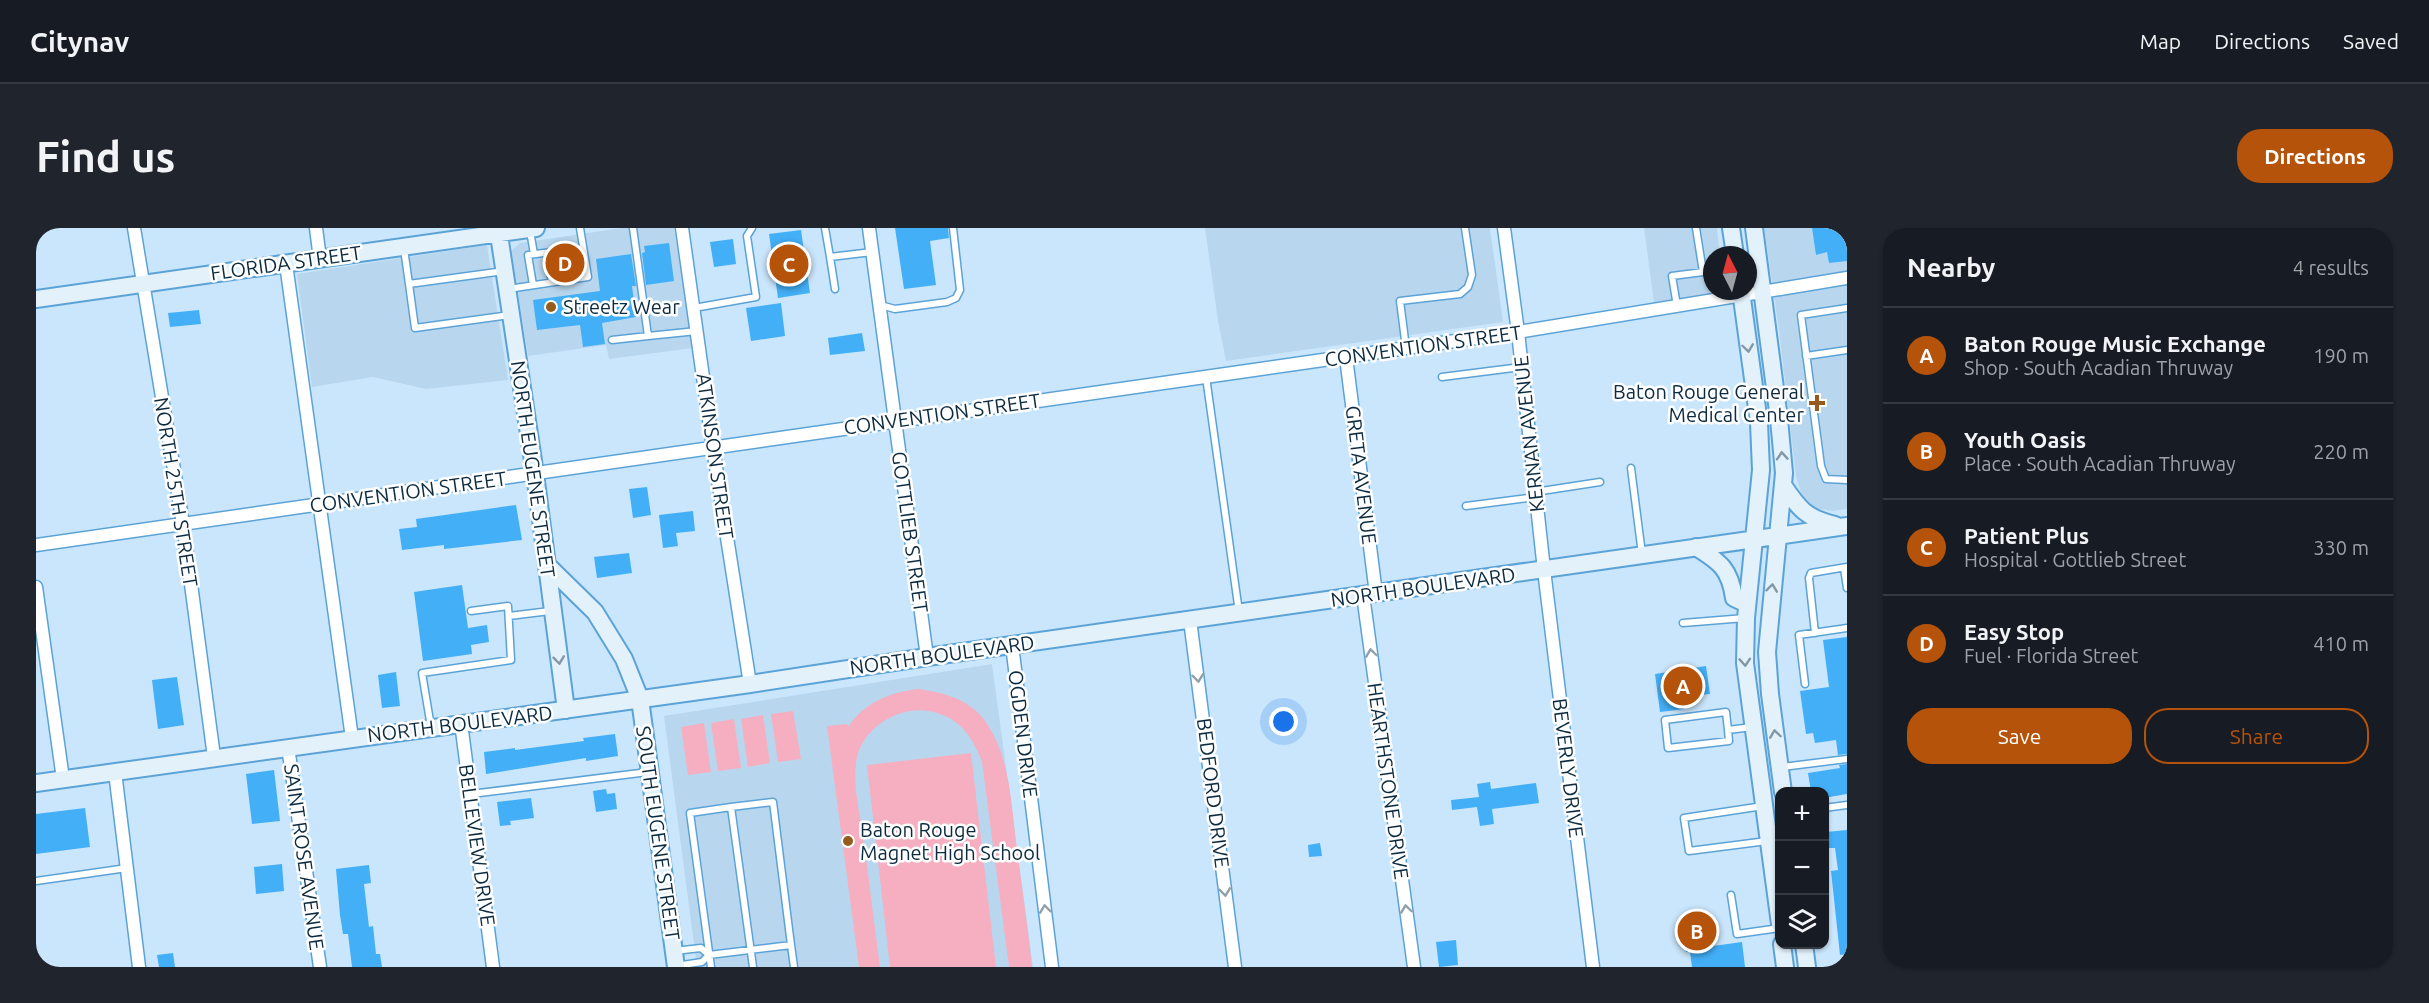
<!DOCTYPE html>
<meta charset="utf-8">
<style>
:root{--surface:#171b24;--page:#20242c;--text:#f1f3f6;--muted:#9ea1a6;--line:#363941;--accent:#b45309}
body{margin:0;font-family:Ubuntu,sans-serif;background:var(--page);color:var(--text)}
.controls{position:absolute;right:18px;bottom:18px;display:grid;overflow:hidden;border-radius:12px;box-shadow:0 2px 4px #0004}
.controls button{width:54px;height:54px;display:grid;place-items:center;padding:0;border:0;border-bottom:2px solid var(--line);background:var(--surface);color:var(--text);font:30px sans-serif}
.compass{position:absolute;left:1667px;top:18px;width:54px;height:54px;border-radius:50%;background:var(--surface);box-shadow:0 2px 4px #0004;rotate:354deg}
.you{position:absolute;left:1248px;top:494px;width:21px;height:21px;margin:-15px;border:4px solid #fff;border-radius:50%;background:#1a73e8;box-shadow:0 0 0 9px #1a73e833}
.badge{display:grid;place-items:center;width:39px;height:39px;border-radius:50%;background:var(--accent);color:#fff;font-size:20px;font-weight:700}
.pin{position:absolute;translate:-50% -50%;border:3px solid #fff;box-shadow:0 2px 6px #0006}
.list{margin:0;padding:0;list-style:none}
h2{display:flex;justify-content:space-between;align-items:center;height:78px;margin:0;padding:0 24px;font-size:26px}
h2 small{font-size:20px;font-weight:400;color:var(--muted)}
.list li{display:grid;grid-template-columns:39px 1fr auto;gap:18px;align-items:center;box-sizing:border-box;height:96px;padding:0 24px;border-top:2px solid var(--line)}
.list b{display:block;font-size:22px;white-space:nowrap}
.list p{margin:0;font-size:20px;white-space:nowrap;color:var(--muted)}
.list em{font-size:20px;font-style:normal;color:var(--muted)}
.actions{display:flex;gap:12px;padding:18px 24px}
.actions a{flex:1;padding:14px 0;border:2px solid var(--accent);border-radius:24px;text-align:center;font-size:21px;color:var(--accent)}
.actions .main{background:var(--accent);color:#fff}
.icon{flex:none;width:33px;height:33px;fill:none;stroke:currentColor;stroke-width:2;stroke-linecap:round;stroke-linejoin:round}
.map{position:relative;flex:none;width:1811px;height:739px;overflow:hidden;border-radius:24px}
header{display:flex;align-items:center;gap:36px;box-sizing:border-box;height:84px;padding:0 30px;background:var(--surface);border-bottom:2px solid var(--line)}
header strong{font-size:28px}
nav{display:flex;gap:33px;margin-inline-start:auto;font-size:21px}
.intro{display:flex;align-items:center;justify-content:space-between;box-sizing:border-box;height:144px;padding:0 36px}
h1{margin:0;font-size:42px}
.button{padding:15px 27px;border-radius:24px;background:var(--accent);color:#fff;font-size:21px;font-weight:700}
main{display:flex;gap:36px;padding:0 36px}
aside{flex:1;background:var(--surface);border-radius:24px;box-shadow:0 2px 4px #0004}
.map>svg:first-child{display:block}
</style>
<header>
<strong>Citynav</strong>
<nav><a>Map</a><a>Directions</a><a>Saved</a></nav>
</header>
<div class="intro"><h1>Find us</h1><a class="button">Directions</a></div>
<main>
<div class="map">
<svg width="1811" height="739" viewBox="0 0 1811 739">
<rect width="100%" height="100%" fill="#cae6fc"/>
<path fill="#b8d7ef" d="M 586,0 L 638,0 L 657,120 L 573,131 L 570,117 L 492,128 L 475,23 L 484,15 Z
M 1169,0 L 1454,0 L 1467,94 L 1190,133 L 1182,93 Z
M 1608,0 L 1681,0 L 1684,27 L 1676,27 L 1676,63 L 1689,63 L 1690,70 L 1619,82 Z
M 1728,0 L 1811,0 L 1811,281 L 1796,283 L 1775,279 L 1765,265 L 1760,248 L 1743,102 Z
M 451,17 L 472,152 L 390,161 L 337,149 L 276,159 L 261,46 Z
M 956,436 L 997,739 L 661,739 L 628,488 Z"/>
<path fill="#f5afc1" d="M 881,461 C 906,464 934,471 949,493 C 975,529 975,578 981,621 C 986,660 992,700 996,739 L 973,739 L 946,534 C 936,507 922,488 892,483 C 863,478 828,499 821,529 C 816,554 823,581 827,607 C 833,651 838,695 844,739 L 823,739 L 791,498 L 811,496 L 812,499 C 829,474 853,465 881,461 Z
M 757,483 L 765,531 L 742,534 L 735,486 Z
M 727,487 L 734,535 L 712,539 L 705,491 Z
M 698,491 L 705,540 L 682,543 L 675,495 Z
M 668,495 L 675,544 L 652,547 L 645,499 Z
M 935,525 L 960,739 L 854,739 L 831,537 Z"/>
<path fill="#43aff7" d="M 859,0 L 912,0 L 913,10 L 894,13 L 900,57 L 868,61 Z
M 1776,0 L 1811,0 L 1811,33 L 1793,35 L 1791,24 L 1780,27 Z
M 765,2 L 774,65 L 742,70 L 733,6 Z
M 697,11 L 700,36 L 678,39 L 674,14 Z
M 633,15 L 638,53 L 610,57 L 606,25 L 609,24 L 608,18 Z
M 595,26 L 600,58 L 596,58 L 600,89 L 566,95 L 569,116 L 547,119 L 544,97 L 501,102 L 497,72 L 564,63 L 560,31 Z
M 745,75 L 749,108 L 715,113 L 710,80 Z
M 163,82 L 165,96 L 134,99 L 132,85 Z
M 826,105 L 829,123 L 794,127 L 792,110 Z
M 611,259 L 615,287 L 597,290 L 593,261 Z
M 480,277 L 486,312 L 408,321 L 408,317 L 366,322 L 363,301 L 381,299 L 380,291 Z
M 657,283 L 659,303 L 640,305 L 642,318 L 627,320 L 623,287 Z
M 593,325 L 596,345 L 561,350 L 558,329 Z
M 426,357 L 432,400 L 451,397 L 453,414 L 435,417 L 436,426 L 387,433 L 378,364 Z
M 1811,409 L 1811,526 L 1802,527 L 1800,512 L 1779,515 L 1777,505 L 1770,506 L 1764,463 L 1793,459 L 1787,412 Z
M 1670,438 L 1674,466 L 1647,469 L 1648,481 L 1624,484 L 1619,446 Z
M 360,444 L 364,478 L 346,480 L 342,447 Z
M 141,449 L 148,497 L 122,501 L 116,452 Z
M 579,506 L 582,528 L 550,533 L 550,530 L 450,546 L 448,524 L 479,520 L 479,522 L 548,513 L 547,510 Z
M 1811,536 L 1811,566 L 1788,570 L 1788,564 L 1775,564 L 1772,545 L 1804,540 L 1803,537 Z
M 238,542 L 244,593 L 216,596 L 210,546 Z
M 1454,554 L 1455,561 L 1500,555 L 1503,575 L 1456,581 L 1458,596 L 1444,598 L 1441,579 L 1416,582 L 1415,572 L 1443,569 L 1441,556 Z
M 570,561 L 571,566 L 579,565 L 581,581 L 560,584 L 557,563 Z
M 495,570 L 498,590 L 474,593 L 475,597 L 464,598 L 461,574 Z
M 49,580 L 54,619 L 0,626 L 0,586 Z
M 1811,602 L 1811,726 L 1804,727 L 1795,643 L 1802,642 L 1799,620 L 1792,620 L 1790,604 Z
M 1284,615 L 1286,628 L 1273,629 L 1272,617 Z
M 246,636 L 248,663 L 220,666 L 218,639 Z
M 333,637 L 335,655 L 328,656 L 333,699 L 337,698 L 340,726 L 344,726 L 346,739 L 316,739 L 312,706 L 307,706 L 304,687 L 300,641 Z
M 1673,688 L 1677,718 L 1706,714 L 1709,739 L 1656,739 L 1654,724 L 1650,724 L 1645,691 Z
M 1420,712 L 1422,737 L 1403,739 L 1400,714 Z
M 137,725 L 139,739 L 123,739 L 121,727 Z"/>
<g fill="none" stroke-linecap="round" stroke-linejoin="round">
<g stroke="#5ba3d7" stroke-width="9">
<path id="lane" d="M 789,0 L 794,29 L 836,24
M 494,3 L 498,26
M 368,21 L 373,56
M 794,29 L 799,61
M 468,43 L 373,56 L 379,100 L 474,87
M 514,44 L 516,54
M 497,57 L 492,27 L 547,20
M 472,61 L 552,49 L 544,0
M 844,77 L 859,81 L 911,74 L 920,70 L 924,62 L 917,0
M 1641,78 L 1636,48 L 1667,44 L 1660,0
M 658,80 L 720,69 L 711,8 L 716,0
M 1811,80 L 1765,87 L 1785,238 L 1790,251 L 1811,252
M 612,108 L 661,103
M 576,112 L 612,108 L 597,0
M 1370,120 L 1364,73 L 1424,66 L 1432,59 L 1436,47 L 1429,0
M 1770,128 L 1811,122
M 1170,149 L 1203,384
M 1406,149 L 1485,139
M 1595,240 L 1606,326
M 1499,264 L 1564,254
M 1430,278 L 1500,269
M 1808,340 L 1811,360
M 473,388 L 514,383
M 1647,395 L 1709,390
M 1779,405 L 1773,350 L 1775,345 L 1811,339
M 1769,456 L 1763,407 L 1811,400
M 395,499 L 386,445 L 475,432 L 472,378 L 435,383
M 1692,502 L 1693,513 L 1632,520 L 1629,492 L 1690,484 L 1692,502 L 1716,499
M 1746,539 L 1811,531
M 435,566 L 612,544
M 1727,578 L 1648,590 L 1653,623 L 1731,613
M 695,579 L 737,574 L 755,717
M 1788,580 L 1811,577
M 0,653 L 91,640
M 1695,667 L 1701,706 L 1744,700
M 638,723 L 665,720 L 673,727 L 666,734 L 640,738
M 673,727 L 755,717 L 758,739
M 675,739 L 654,585 L 695,579 L 717,739"/>
</g>
<g stroke="#5ba3d7" stroke-width="15">
<path id="street" d="M 98,0 L 147,296 L 178,529
M 280,0 L 284,31
M 646,0 L 677,220 L 714,456
M 833,0 L 891,429
M 1468,0 L 1482,104 L 1508,342 L 1557,739
M 250,36 L 316,510
M 1310,129 L 1340,366
M 0,317 L 1482,104 L 1811,50
M 0,359 L 27,551
M 1327,367 L 1378,739
M 1154,392 L 1199,739
M 976,417 L 1016,739
M 425,495 L 457,739
M 252,519 L 284,739
M 79,544 L 103,739"/>
</g>
<g stroke="#5ba3d7" stroke-width="20">
<path id="secondary" d="M 462,0 L 499,246 L 530,482
M 1695,0 L 1699,27
M 1718,0 L 1743,191 L 1748,245 L 1731,424 L 1734,466 L 1747,564
M 1705,63 L 1723,195 L 1725,242 L 1710,390 L 1709,435 L 1744,696
M 0,71 L 500,0
M 1747,257 C 1763,281 1770,290 1799,297
M 1660,319 C 1684,334 1694,341 1698,370 L 1711,376
M 511,337 L 559,384 L 588,431 L 604,471 L 640,739
M 0,555 L 714,456 L 891,429 L 1811,298
M 1746,716 L 1749,739
M 1768,716 L 1771,739"/>
</g>
<use href="#lane" stroke="#fff" stroke-width="6"/>
<use href="#street" stroke="#fff" stroke-width="12"/>
<use href="#secondary" stroke="#e3f1fb" stroke-width="16"/>
</g>
<defs><path id="oneway-chevron" d="M-2-3.5L2.5 0L-2 3.5" fill="none" stroke-width="1.6" stroke-linecap="round" stroke-linejoin="round" transform="scale(1.5)"/></defs>
<g stroke="#8298a7">
<use href="#oneway-chevron" transform="translate(1712 120) rotate(82)"/>
<use href="#oneway-chevron" transform="translate(1746 228) rotate(-94)"/>
<use href="#oneway-chevron" transform="translate(1736 360) rotate(-83)"/>
<use href="#oneway-chevron" transform="translate(523 432) rotate(83)"/>
<use href="#oneway-chevron" transform="translate(1709 434) rotate(86)"/>
<use href="#oneway-chevron" transform="translate(1739 506) rotate(-98)"/>
</g>
<g stroke="#92a0a9">
<use href="#oneway-chevron" transform="translate(1335 425) rotate(-98)"/>
<use href="#oneway-chevron" transform="translate(1162 450) rotate(83)"/>
<use href="#oneway-chevron" transform="translate(1189 664) rotate(83)"/>
<use href="#oneway-chevron" transform="translate(1009 681) rotate(-97)"/>
<use href="#oneway-chevron" transform="translate(1370 681) rotate(-98)"/>
</g>
<g fill="#975b1d" stroke="#fff" stroke-width="2">
<circle cx="515" cy="79" r="6"/>
<path d="M1778 166h6v6h6v6h-6v6h-6v-6h-6v-6h6z"/>
<circle cx="812" cy="613" r="6"/>
</g>
<g text-anchor="middle" stroke-width="5" stroke-linejoin="round" paint-order="stroke">
<g font-size="20" fill="#0c2b40" stroke="#fff">
<text transform="translate(250 35) rotate(-8)" y="7">FLORIDA STREET</text>
<text transform="translate(1387 118) rotate(-8)" y="7">CONVENTION STREET</text>
<text transform="translate(906 186) rotate(-8)" y="7">CONVENTION STREET</text>
<text transform="translate(1493 206) rotate(-96)" y="7">KERNAN AVENUE</text>
<text transform="translate(679 228) rotate(82)" y="7">ATKINSON STREET</text>
<text transform="translate(497 241) rotate(82)" y="7">NORTH EUGENE STREET</text>
<text transform="translate(1325 247) rotate(83)" y="7">GRETA AVENUE</text>
<text transform="translate(140 264) rotate(81)" y="7">NORTH 25TH STREET</text>
<text transform="translate(372 264) rotate(-8)" y="7">CONVENTION STREET</text>
<text transform="translate(874 304) rotate(82)" y="7">GOTTLIEB STREET</text>
<text transform="translate(1387 359) rotate(-8)" y="7">NORTH BOULEVARD</text>
<text transform="translate(906 427) rotate(-8)" y="7">NORTH BOULEVARD</text>
<text transform="translate(424 496) rotate(-7)" y="7">NORTH BOULEVARD</text>
<text transform="translate(987 506) rotate(83)" y="7">OGDEN DRIVE</text>
<text transform="translate(1532 540) rotate(83)" y="7">BEVERLY DRIVE</text>
<text transform="translate(1352 553) rotate(82)" y="7">HEARTHSTONE DRIVE</text>
<text transform="translate(1177 565) rotate(83)" y="7">BEDFORD DRIVE</text>
<text transform="translate(622 605) rotate(82)" y="7">SOUTH EUGENE STREET</text>
<text transform="translate(441 617) rotate(82)" y="7">BELLEVIEW DRIVE</text>
<text transform="translate(268 629) rotate(82)" y="7">SAINT ROSE AVENUE</text>
</g>
<g font-size="20" fill="#0c2b40" stroke="#fff" text-anchor="start">
<text x="527" y="86">Streetz Wear</text>
<text x="1768" y="171" text-anchor="end">Baton Rouge General<tspan x="1768" dy="23">Medical Center</tspan></text>
<text x="824" y="609">Baton Rouge<tspan x="824" dy="23">Magnet High School</tspan></text>
</g>
</g>
</svg>
<div class="controls">
<button>+</button>
<button>−</button>
<button><svg class="icon" aria-label="layers" viewBox="0 0 24 24"><path d="M12 4l9 5-9 5-9-5zM3 14l9 5 9-5"/></svg></button>
</div>
<svg class="compass" viewBox="-18 -18 36 36"><path d="M0-13l5 13h-10z" fill="#e53935"/><path d="M0 13l5-13h-10z" fill="#9ea1a6"/></svg>
<div class="you"></div>
<div class="pin badge" style="left:1647px;top:458px">A</div>
<div class="pin badge" style="left:1661px;top:703px">B</div>
<div class="pin badge" style="left:753px;top:36px">C</div>
<div class="pin badge" style="left:529px;top:35px">D</div>
</div>
<aside>
<h2>Nearby<small>4 results</small></h2>
<ul class="list">
<li><span class="badge">A</span><div><b>Baton Rouge Music Exchange</b><p>Shop · South Acadian Thruway</p></div><em>190 m</em></li>
<li><span class="badge">B</span><div><b>Youth Oasis</b><p>Place · South Acadian Thruway</p></div><em>220 m</em></li>
<li><span class="badge">C</span><div><b>Patient Plus</b><p>Hospital · Gottlieb Street</p></div><em>330 m</em></li>
<li><span class="badge">D</span><div><b>Easy Stop</b><p>Fuel · Florida Street</p></div><em>410 m</em></li>
</ul>
<div class="actions"><a class="main">Save</a><a>Share</a></div>
</aside>
</main>
